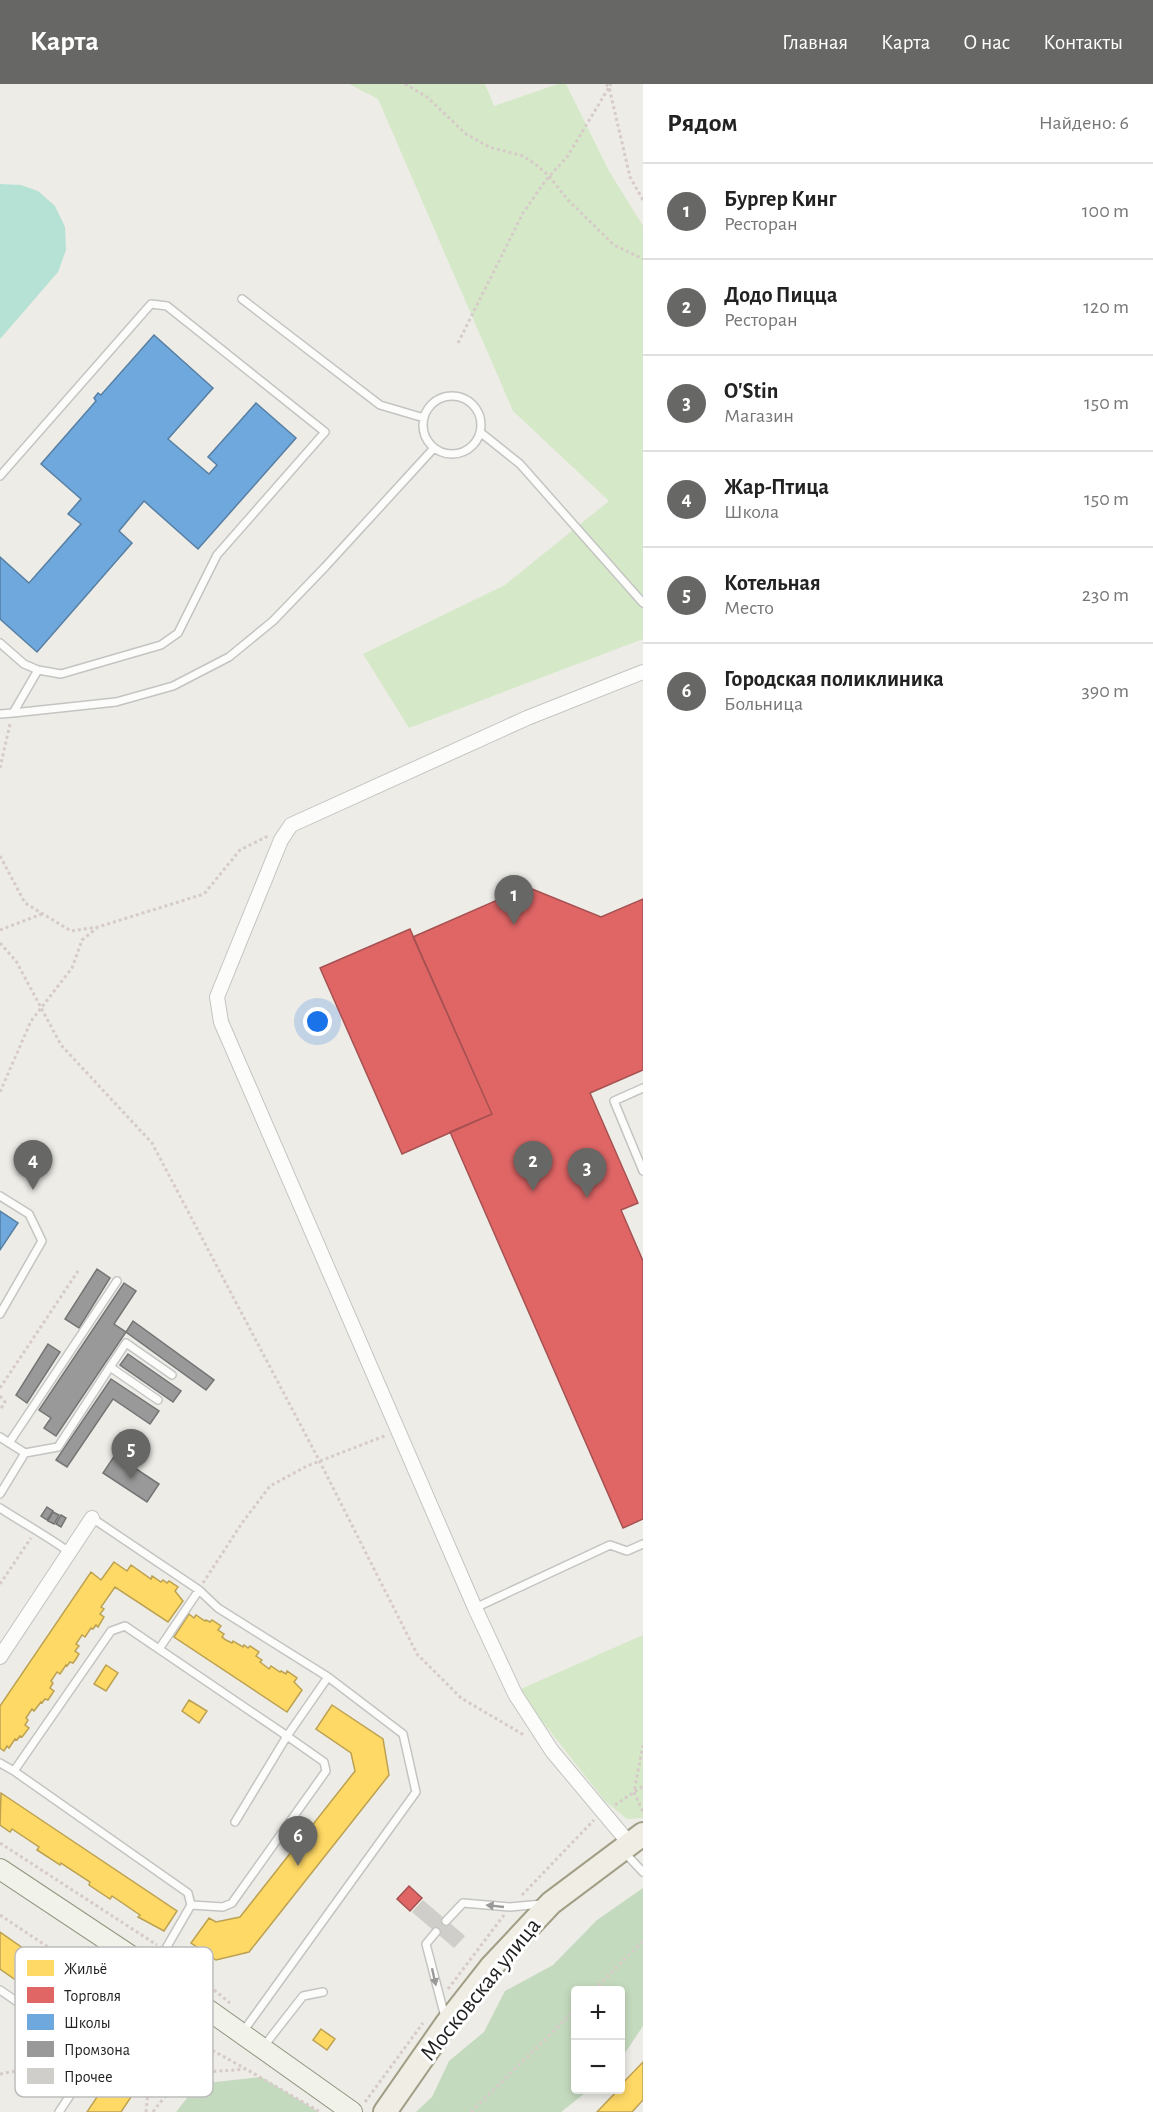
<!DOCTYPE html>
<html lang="ru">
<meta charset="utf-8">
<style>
:root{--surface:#fff;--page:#f2f2f2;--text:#222;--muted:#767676;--line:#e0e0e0;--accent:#676765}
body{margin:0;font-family:"Alegreya Sans",sans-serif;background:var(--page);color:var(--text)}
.controls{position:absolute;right:18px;bottom:18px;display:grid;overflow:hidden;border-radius:6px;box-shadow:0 3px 9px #0003}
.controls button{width:54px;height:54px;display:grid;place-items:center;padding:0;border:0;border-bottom:2px solid var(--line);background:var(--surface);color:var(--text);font:30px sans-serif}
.you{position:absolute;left:318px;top:938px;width:21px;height:21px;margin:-15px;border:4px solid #fff;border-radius:50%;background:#1a73e8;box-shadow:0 0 0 9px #1a73e833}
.badge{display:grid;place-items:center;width:39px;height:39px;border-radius:50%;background:var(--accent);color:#fff;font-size:20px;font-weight:700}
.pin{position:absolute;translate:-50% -50px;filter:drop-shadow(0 2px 3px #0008)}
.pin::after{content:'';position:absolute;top:32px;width:21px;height:18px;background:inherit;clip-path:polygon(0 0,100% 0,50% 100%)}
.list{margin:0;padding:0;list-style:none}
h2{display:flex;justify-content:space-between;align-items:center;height:78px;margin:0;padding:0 24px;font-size:26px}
h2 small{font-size:20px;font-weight:400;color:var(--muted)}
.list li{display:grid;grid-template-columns:39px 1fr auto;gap:18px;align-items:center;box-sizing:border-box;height:96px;padding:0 24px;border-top:2px solid var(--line)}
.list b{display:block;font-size:22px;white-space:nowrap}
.list p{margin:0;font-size:20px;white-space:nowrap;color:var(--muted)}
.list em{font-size:20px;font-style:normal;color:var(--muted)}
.map{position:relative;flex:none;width:643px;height:2028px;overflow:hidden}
header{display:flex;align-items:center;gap:36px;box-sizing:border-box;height:84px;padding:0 30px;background:var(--accent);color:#fff}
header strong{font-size:28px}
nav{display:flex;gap:33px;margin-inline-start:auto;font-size:21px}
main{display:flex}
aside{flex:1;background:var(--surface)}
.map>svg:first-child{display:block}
</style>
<header>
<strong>Карта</strong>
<nav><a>Главная</a><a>Карта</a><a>О нас</a><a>Контакты</a></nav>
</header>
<main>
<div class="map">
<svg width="643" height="2028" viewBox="0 0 643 2028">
<rect width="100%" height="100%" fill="#edece7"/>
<path fill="#d5e9c8" d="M 349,0 L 485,0 L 494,22 L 558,0 L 566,0 L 609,87 L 643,142 L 643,555 L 409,644 L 363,570 L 505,501 L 609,417 L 513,327 L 378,15 Z
M 643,1551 L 643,1734 L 627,1735 L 605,1717 L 534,1627 L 521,1605 Z"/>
<path fill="#c4dabe" d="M 643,1804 L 643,1942 L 621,1975 L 620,1906 L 576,1906 L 576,2006 L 589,2006 L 561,2028 L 416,2028 L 432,2013 L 449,1977 L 484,1948 L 505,1907 L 553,1881 L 597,1836 Z
M 261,1993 L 319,2028 L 176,2028 L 198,2000 Z"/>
<path fill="#b5e2d5" d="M 0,100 L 21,101 L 38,107 L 55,122 L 65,143 L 66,166 L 58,188 L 0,255 Z"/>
<path fill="#ffd966" stroke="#bca151" stroke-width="1.5" d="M 114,1478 L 127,1487 L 131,1481 L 151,1495 L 152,1492 L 161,1498 L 163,1496 L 167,1499 L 169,1497 L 178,1503 L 175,1507 L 183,1517 L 168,1538 L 115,1503 L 101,1523 L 104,1525 L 100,1530 L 104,1533 L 98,1543 L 96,1541 L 93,1545 L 91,1544 L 85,1553 L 82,1551 L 76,1560 L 79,1562 L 75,1567 L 79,1570 L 76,1575 L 73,1579 L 70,1578 L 67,1582 L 66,1581 L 60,1590 L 57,1588 L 51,1597 L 53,1599 L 50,1604 L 54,1607 L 48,1616 L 45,1615 L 42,1619 L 41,1618 L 34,1627 L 32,1625 L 26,1634 L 28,1636 L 25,1641 L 29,1644 L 22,1653 L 20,1652 L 17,1656 L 15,1655 L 9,1664 L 7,1662 L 4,1667 L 0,1664 L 0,1622 L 91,1488 L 101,1496 Z
M 189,1530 L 194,1534 L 196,1531 L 205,1537 L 206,1536 L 210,1538 L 212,1536 L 221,1542 L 218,1546 L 224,1550 L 222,1553 L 226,1556 L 232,1559 L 233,1557 L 243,1563 L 244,1561 L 248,1564 L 250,1562 L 259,1568 L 256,1572 L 262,1576 L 260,1578 L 264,1581 L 269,1585 L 271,1582 L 280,1588 L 281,1587 L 286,1590 L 287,1587 L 297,1594 L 294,1598 L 302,1606 L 287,1628 L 174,1553 Z
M 106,1581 L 118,1589 L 106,1607 L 94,1600 Z
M 189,1616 L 207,1627 L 199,1639 L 182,1627 Z
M 332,1621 L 383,1655 L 389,1691 L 249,1868 L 216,1876 L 191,1859 L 209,1834 L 216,1838 L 240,1833 L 355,1687 L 351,1669 L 316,1645 Z
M 1,1709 L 177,1827 L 164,1847 L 138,1833 L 140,1831 L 112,1812 L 110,1815 L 89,1801 L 90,1798 L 61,1779 L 60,1781 L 37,1766 L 39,1763 L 12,1745 L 10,1748 L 0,1741 Z
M 0,1848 L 142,1947 L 134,1958 L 132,1956 L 122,1970 L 0,1885 Z
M 321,1945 L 335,1955 L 327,1966 L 313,1956 Z
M 643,1978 L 643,2016 L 632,2028 L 597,2028 L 618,2006 L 620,2006 L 620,2002 Z
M 117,1983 L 126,1989 L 125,1991 L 139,2001 L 121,2028 L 87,2028 Z"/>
<path fill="#e06666" stroke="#a65151" stroke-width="1.5" d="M 527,803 L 601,833 L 643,815 L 643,986 L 590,1009 L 638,1119 L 621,1126 L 643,1177 L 643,1435 L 623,1444 L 450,1048 L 492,1030 L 413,853 Z
M 410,845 L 492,1030 L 402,1070 L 320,884 Z
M 409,1802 L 422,1814 L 410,1827 L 397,1815 Z"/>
<path fill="#6fa8dc" stroke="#577fa3" stroke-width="1.5" d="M 154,251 L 213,304 L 168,355 L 209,390 L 217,381 L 208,373 L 256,319 L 296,354 L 198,465 L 144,417 L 119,447 L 132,459 L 37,568 L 0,535 L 0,473 L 29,499 L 81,440 L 68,430 L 81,415 L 41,380 L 96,317 L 94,314 L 98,309 L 101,311 Z
M 0,1127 L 18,1139 L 0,1166 Z"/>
<path fill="#999" stroke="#747474" stroke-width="1.5" d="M 97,1185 L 110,1194 L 79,1244 L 65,1235 Z
M 124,1199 L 136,1207 L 114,1240 L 126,1248 L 56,1352 L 44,1344 L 51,1334 L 39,1326 Z
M 133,1237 L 214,1296 L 206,1306 L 126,1248 Z
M 48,1260 L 60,1268 L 27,1319 L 16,1311 Z
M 128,1270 L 181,1307 L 173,1318 L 120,1281 Z
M 111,1295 L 159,1327 L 150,1340 L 113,1315 L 67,1383 L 56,1376 Z
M 115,1371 L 159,1400 L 147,1418 L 103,1389 Z
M 47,1423 L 53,1427 L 47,1436 L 41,1432 Z
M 53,1428 L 59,1431 L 54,1440 L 48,1437 Z
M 61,1431 L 66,1434 L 61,1443 L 56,1440 Z"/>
<path fill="#d0ceca" stroke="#d0cec9" stroke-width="1.5" d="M 423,1817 L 464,1852 L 454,1863 L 413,1828 Z"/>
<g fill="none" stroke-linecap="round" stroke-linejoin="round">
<g stroke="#c4c4c2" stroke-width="10">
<path id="lane" d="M 242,215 L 380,321 L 424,334
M423 341a29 29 0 1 1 58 0a29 29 0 1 1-58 0Z
M 480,348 L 520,380 L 643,519
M 0,392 L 151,220 L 167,222 L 325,348 L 217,471 L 178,549 L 161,561 L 61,590 L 38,586 L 24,580 L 0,559
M 13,629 L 116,618 L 173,602 L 229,573 L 273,537 L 325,483 L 434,364
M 0,630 L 13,629 L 38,586
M 643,1004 L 614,1017 L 643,1087
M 0,1112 L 29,1130 L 42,1157 L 0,1230
M 110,1283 L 126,1259 L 172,1291
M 0,1353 L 25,1369 L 0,1410
M 9,1359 L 117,1197
M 25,1369 L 58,1363 L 110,1283 L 158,1316
M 0,1424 C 23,1439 47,1452 69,1468
M 92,1434 L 199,1506 L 218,1524 L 328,1593 L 287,1652 L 324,1678 L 326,1687 L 232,1819 L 223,1823 L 191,1821
M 475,1524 L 610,1461 L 627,1467 L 643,1460
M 159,1565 L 199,1506
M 0,1679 L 14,1687 L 111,1547 L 125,1542 L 287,1652 L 235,1738
M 14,1687 L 188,1809 L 191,1821 L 165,1866 L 156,1886
M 625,1769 L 643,1788
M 446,1837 L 463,1819 L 510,1823 L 542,1820
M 436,1848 L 426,1860 L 445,1933
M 0,1906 L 96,1972 L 59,2028
M 242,1949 L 416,1708 L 403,1650 L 328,1593
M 264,1962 L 303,1912 L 323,1908"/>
</g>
<g stroke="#c4c4c2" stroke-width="16">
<path id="street" d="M 0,1573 L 92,1434
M 629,1759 L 552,1667 L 515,1610 L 475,1524 L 221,938 L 217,913 L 281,756 L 291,741 L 527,634 L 643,588"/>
</g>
<g stroke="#929680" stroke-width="22">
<path id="secondary" d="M 0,1785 L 155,1888 L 352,2028"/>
</g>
<g stroke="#a29d85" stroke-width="26">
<path id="primary" d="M 385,2028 L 447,1939 L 491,1883 L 551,1819 L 643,1750"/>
</g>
<path stroke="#d6cbc8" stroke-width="3" stroke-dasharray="3 3" stroke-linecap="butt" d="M 405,0 L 427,13 L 466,50 L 489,63 L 523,72 L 538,82 L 549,92 L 567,115 L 614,161 L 643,175
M 606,0 L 609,3 L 630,93 L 643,116
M 458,259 L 523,129 L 546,96 L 567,73 L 611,0
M 0,684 L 10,640
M 0,772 L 25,819 L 71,847 L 98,843 L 204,810 L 240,766 L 268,752
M 0,846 L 42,830
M 0,859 L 16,877 L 61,961 L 152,1059 L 320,1378 L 417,1570 L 461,1614 L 524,1651
M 0,1008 L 31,937 L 72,884 L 82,856 L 97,844
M 0,1304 L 78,1187
M 0,1312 L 5,1318 L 0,1326
M 203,1499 L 242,1439 L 270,1402 L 307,1382 L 387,1351
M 0,1500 L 31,1454
M 643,1661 L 634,1708 L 643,1728
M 615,1721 L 643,1702
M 0,1759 L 157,1861
M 522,1811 L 594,1736
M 0,1831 L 156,1935 L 246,1985
M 172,1872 L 230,1919
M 448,1905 L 504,1831
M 594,1906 L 643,1857
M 107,1972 L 176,1979 L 208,1988 L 246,1985 L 320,2028
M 0,1990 L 64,1978 L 72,1968
M 365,2018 L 423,1939
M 146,2028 C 147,2017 149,2005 148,1993 C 147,1970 146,1958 156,1936
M 153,2028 C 170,2004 181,1997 208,1988
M 471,2028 L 576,1925"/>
<use href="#lane" stroke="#fcfcfb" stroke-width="7"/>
<use href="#street" stroke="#fcfcfb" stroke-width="14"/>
<use href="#secondary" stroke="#f1f3eb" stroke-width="20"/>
<use href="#primary" stroke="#f0ede5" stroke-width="22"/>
</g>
<defs><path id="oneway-solid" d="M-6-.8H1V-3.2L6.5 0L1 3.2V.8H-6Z" transform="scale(1.5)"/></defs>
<g fill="#999998">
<use href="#oneway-solid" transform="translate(495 1822) rotate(-174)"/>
<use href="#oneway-solid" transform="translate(434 1893) rotate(77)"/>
</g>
<g text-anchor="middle" stroke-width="6" stroke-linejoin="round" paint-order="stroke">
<g font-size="24" fill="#1f1f1f" stroke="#fff">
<text transform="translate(480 1905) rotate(-51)" y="8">Московская улица</text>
</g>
</g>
<rect x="15" y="1863" width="198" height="150" rx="9" fill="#fff" stroke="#bcbcbc" stroke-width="1.5"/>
<rect x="27" y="1876" width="27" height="16" fill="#ffd966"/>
<rect x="27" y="1903" width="27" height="16" fill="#e06666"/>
<rect x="27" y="1930" width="27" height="16" fill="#6fa8dc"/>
<rect x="27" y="1957" width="27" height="16" fill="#999"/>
<rect x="27" y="1984" width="27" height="16" fill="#d0ceca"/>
<g font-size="16" fill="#1f1f1f">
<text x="64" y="1890">Жильё</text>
<text x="64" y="1917">Торговля</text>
<text x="64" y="1944">Школы</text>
<text x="64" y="1971">Промзона</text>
<text x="64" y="1998">Прочее</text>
</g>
</svg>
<div class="controls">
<button>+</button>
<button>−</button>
</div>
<div class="you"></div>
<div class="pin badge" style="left:514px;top:841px">1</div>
<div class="pin badge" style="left:533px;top:1107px">2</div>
<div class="pin badge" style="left:587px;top:1114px">3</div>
<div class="pin badge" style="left:33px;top:1106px">4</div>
<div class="pin badge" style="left:131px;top:1395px">5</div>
<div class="pin badge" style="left:298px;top:1782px">6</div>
</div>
<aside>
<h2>Рядом<small>Найдено: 6</small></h2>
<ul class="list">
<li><span class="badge">1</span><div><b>Бургер Кинг</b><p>Ресторан</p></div><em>100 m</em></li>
<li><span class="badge">2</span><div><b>Додо Пицца</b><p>Ресторан</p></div><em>120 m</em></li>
<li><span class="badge">3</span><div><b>O'Stin</b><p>Магазин</p></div><em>150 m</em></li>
<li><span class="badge">4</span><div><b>Жар-Птица</b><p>Школа</p></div><em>150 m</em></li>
<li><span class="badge">5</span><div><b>Котельная</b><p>Место</p></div><em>230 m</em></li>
<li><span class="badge">6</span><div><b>Городская поликлиника</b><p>Больница</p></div><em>390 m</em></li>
</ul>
</aside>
</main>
